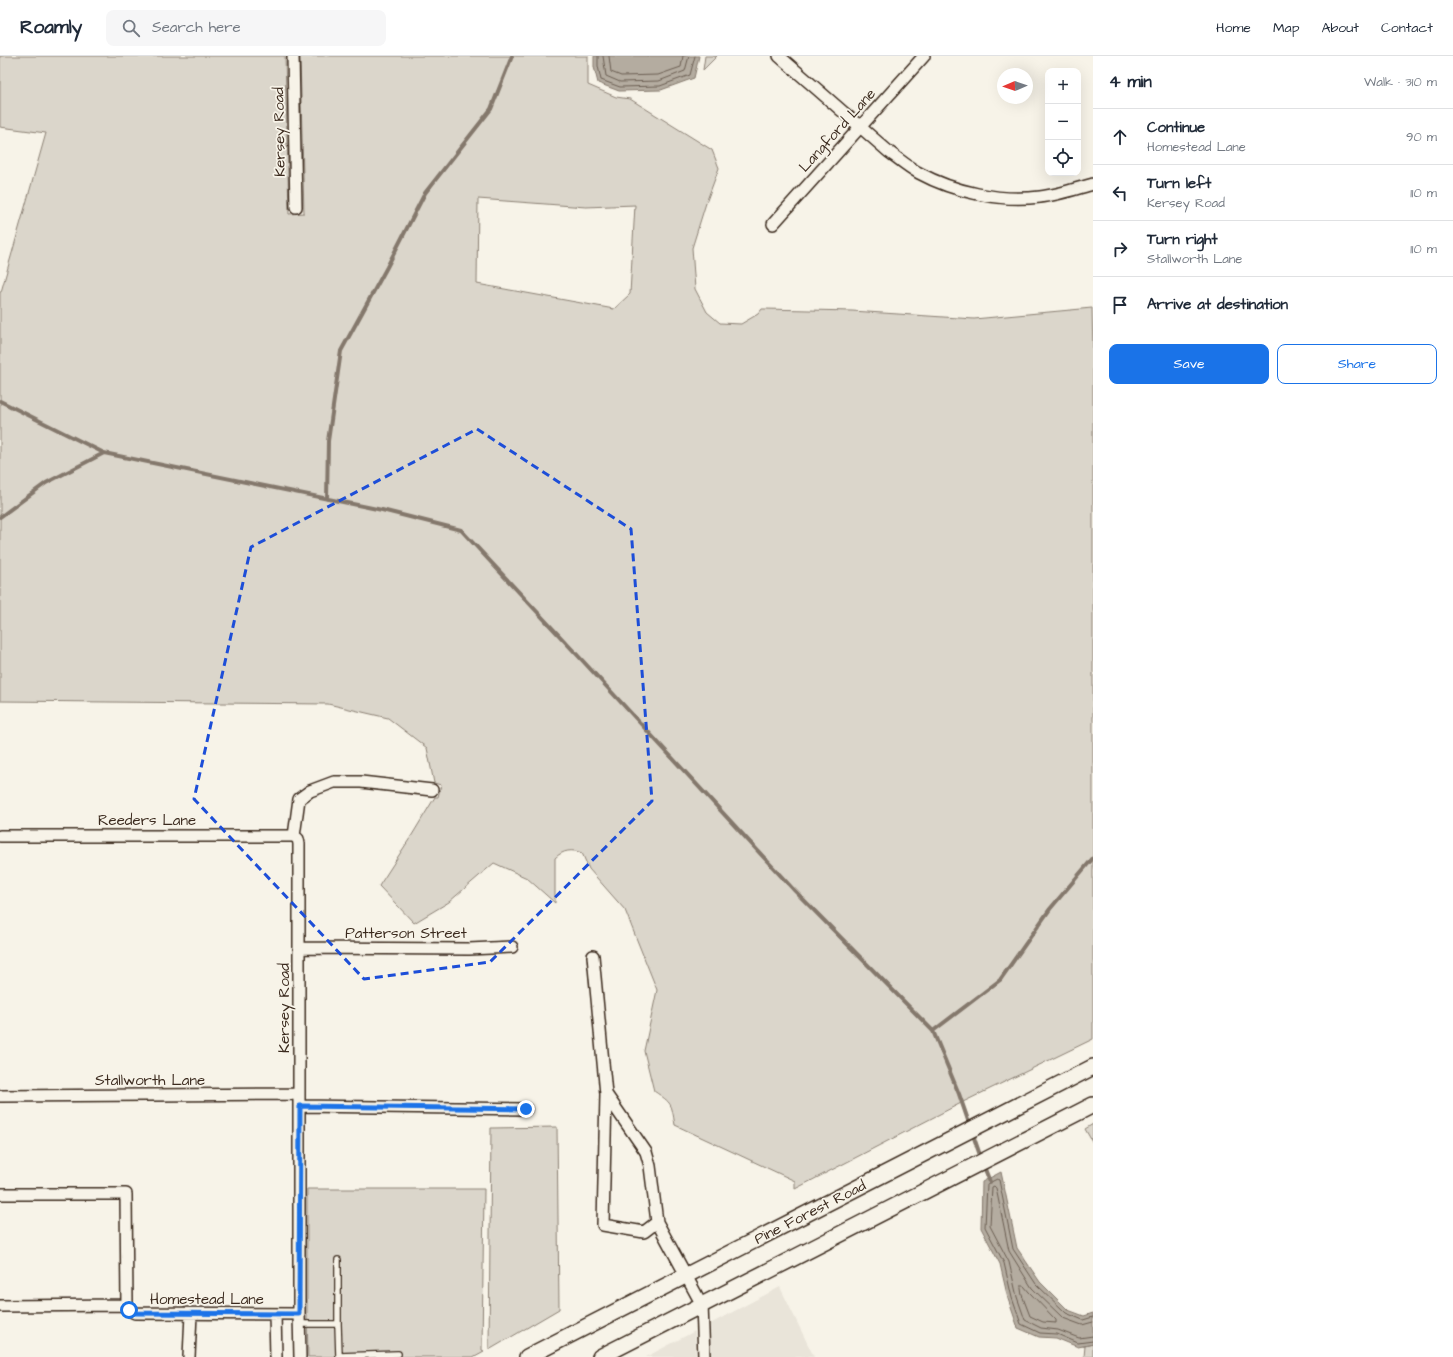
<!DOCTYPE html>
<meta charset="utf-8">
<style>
:root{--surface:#fff;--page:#f6f6f7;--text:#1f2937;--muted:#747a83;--line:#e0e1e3;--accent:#1a73e8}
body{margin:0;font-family:"Architects Daughter",sans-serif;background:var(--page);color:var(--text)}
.controls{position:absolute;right:12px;top:12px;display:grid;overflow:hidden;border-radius:8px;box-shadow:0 4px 16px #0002}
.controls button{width:36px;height:36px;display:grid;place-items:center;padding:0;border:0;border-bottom:1px solid var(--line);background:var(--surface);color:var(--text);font:20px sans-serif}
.compass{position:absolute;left:997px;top:12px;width:36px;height:36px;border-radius:50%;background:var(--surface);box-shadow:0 4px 16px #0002;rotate:268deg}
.stop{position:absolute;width:12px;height:12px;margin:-9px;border:3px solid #1a73e8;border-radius:50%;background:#fff}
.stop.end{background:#1a73e8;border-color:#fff;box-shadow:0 1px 4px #0008}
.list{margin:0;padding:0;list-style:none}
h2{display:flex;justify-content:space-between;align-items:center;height:52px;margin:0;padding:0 16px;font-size:17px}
h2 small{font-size:13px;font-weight:400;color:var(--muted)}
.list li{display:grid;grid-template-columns:26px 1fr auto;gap:12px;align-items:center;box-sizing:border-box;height:56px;padding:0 16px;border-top:1px solid var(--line)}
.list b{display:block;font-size:15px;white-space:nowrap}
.list p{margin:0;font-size:13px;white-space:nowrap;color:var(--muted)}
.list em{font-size:13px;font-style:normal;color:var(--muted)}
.actions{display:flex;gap:8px;padding:12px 16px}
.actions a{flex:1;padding:9px 0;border:1px solid var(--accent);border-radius:8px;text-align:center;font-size:14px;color:var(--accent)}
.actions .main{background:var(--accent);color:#fff}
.icon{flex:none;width:22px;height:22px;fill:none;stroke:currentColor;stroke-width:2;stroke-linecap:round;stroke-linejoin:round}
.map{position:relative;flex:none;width:1093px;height:1301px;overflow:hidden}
header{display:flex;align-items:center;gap:24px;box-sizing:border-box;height:56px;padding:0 20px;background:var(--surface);border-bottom:1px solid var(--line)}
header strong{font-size:19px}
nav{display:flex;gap:22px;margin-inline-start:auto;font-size:14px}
.search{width:280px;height:36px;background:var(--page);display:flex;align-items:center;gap:10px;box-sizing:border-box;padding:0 14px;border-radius:8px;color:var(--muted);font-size:15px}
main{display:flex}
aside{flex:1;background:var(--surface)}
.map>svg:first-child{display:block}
</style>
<header>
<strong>Roamly</strong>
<div class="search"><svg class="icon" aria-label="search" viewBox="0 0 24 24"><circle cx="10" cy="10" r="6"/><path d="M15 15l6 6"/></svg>Search here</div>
<nav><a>Home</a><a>Map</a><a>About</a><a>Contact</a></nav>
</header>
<main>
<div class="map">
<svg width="1093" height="1301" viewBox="0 0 1093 1301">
<rect width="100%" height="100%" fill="#f7f3e8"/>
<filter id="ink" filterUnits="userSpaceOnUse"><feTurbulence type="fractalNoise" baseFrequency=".025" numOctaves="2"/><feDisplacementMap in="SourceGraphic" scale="8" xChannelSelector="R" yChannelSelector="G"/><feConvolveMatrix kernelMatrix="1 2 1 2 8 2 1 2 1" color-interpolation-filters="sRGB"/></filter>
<g filter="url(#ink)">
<path fill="#e9e4d9" d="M 780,1231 L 814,1301 L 711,1301 L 710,1268 Z
M 695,1275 L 696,1301 L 646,1301 Z"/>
<path fill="#dbd6cb" stroke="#8b8074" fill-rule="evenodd" d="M 0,0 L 285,0 L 289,158 L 304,157 L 300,0 L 588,0 L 588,29 L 616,41 L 630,43 L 712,94 L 719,112 L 706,147 L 692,192 L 695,233 L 707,256 L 720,267 L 741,268 L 758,258 L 762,253 L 765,253 L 852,255 L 974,263 L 1092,252 L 1093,299 L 1093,983 L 963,1046 L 795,1133 L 795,1125 L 675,1069 C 671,1047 673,1048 654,1035 L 644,995 L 657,934 L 625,854 L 589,813 L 582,797 C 572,793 563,794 555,802 L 555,847 L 527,822 L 494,807 L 449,846 L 414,867 L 379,830 L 412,779 L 435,741 L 438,741 L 441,729 L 434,727 L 427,692 L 388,662 L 328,648 L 0,645 L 0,236 L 1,236 L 46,77 L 0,71 ZM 478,143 L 586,151 L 635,149 L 630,238 L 614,253 L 477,228 Z
M 705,0 L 717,0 L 703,14 Z
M 1093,1068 L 1093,1087 L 1085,1073 Z
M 557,1071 L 559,1253 L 489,1294 L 491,1072 Z
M 307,1133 L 484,1133 L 482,1294 L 484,1295 L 473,1301 L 308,1301 L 307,1258 Z
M 1093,1288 L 1093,1301 L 1084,1301 L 1085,1290 Z"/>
<path fill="#b4aca0" stroke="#84786c" d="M 594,0 L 699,0 L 694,22 L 661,34 L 619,35 L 598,27 L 594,11 Z
M 1001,1116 L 1017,1192 L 1040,1226 L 1068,1254 L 1084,1260 L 1093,1257 L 1093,1288 L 1078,1291 L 1056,1282 L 1039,1281 L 1018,1272 L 1008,1243 L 1000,1208 L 981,1172 L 982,1126 Z"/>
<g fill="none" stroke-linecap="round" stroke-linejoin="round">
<path stroke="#6b5e52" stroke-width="1" d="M 598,0 L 598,10 L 601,24 L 620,31 L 660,30 L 690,19 L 695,0
M 603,0 L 606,20 L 620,26 L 659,25 L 685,15 L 689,0
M 609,0 L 611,16 L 621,20 L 658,19 L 681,11 L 683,0
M 1021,1230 L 1024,1230 L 1029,1236 L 1056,1264 L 1056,1267 L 1043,1266 L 1030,1260 L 1022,1239 Z
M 1093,1261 L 1083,1264 L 1066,1257 L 1036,1228 L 1013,1193 L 999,1124 L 997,1123 L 987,1128 L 985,1171 L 1004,1207 L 1012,1242 L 1021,1268 L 1040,1277 L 1057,1278 L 1078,1287 L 1093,1285
M 1093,1266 L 1082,1269 L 1063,1262 L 1032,1232 L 1009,1195 L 996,1132 L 994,1130 L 992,1131 L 990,1170 L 1009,1206 L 1017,1241 L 1025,1264 L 1041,1272 L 1058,1274 L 1079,1282 L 1093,1280"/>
<path stroke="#84786c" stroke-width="4" d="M 0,345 L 104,397 L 382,454 L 461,474 L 582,604 L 793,833 L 933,975 L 959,1038 L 970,1070
M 327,443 L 328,385 L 341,295 L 387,211 L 425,137 L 491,53 L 512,0
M 0,461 L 46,427 L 104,397
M 933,975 L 1000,924 L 1050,853 L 1093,802
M 972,1076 L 981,1102
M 983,1108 L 990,1126"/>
<g stroke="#3b2a1e" stroke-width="8">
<path id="service" d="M 338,1204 L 338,1268 L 339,1300 L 398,1298
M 299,1268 L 338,1268"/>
</g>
<g stroke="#3b2a1e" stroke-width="14">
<path id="minor" d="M 293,0 L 296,151
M 779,0 L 889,96 C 899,103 908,111 919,117 C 954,136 1000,146 1040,141 C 1058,139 1075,133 1093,128
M 773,168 L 924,0
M 0,780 L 294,780
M 299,892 L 469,893 L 512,891
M 593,900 L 606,1038 L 646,1096 L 650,1110 L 657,1166 L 702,1249 L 704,1301
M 606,1038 L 603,1169 L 644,1176 L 657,1166
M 0,1040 L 299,1038
M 299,1050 L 526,1053
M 0,1138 L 126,1138 L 127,1249 L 129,1254 L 135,1257 L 299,1258
M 0,1250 L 127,1249
M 275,1258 L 276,1301
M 189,1301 L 191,1258
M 300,1301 L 299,1258 L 299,788 L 298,783 L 294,780 L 299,743 L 310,735 L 334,726 L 361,726 L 432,734"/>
</g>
<g stroke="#3b2a1e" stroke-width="18">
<path id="secondary" d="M 527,1301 L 1093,1011
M 600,1301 L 1093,1049"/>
</g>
<use href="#service" stroke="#f7f3e8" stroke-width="5.5"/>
<use href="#minor" stroke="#f7f3e8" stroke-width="11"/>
<use href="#secondary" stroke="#f7f3e8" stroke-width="15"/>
</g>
</g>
<g fill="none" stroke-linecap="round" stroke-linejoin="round" filter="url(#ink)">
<path stroke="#1a73e8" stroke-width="5" d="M 129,1254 L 135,1257 L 299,1258 L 300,1050 L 526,1053"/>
</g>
<path fill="none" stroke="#1d4ed8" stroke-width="3" stroke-dasharray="8 5" stroke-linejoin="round" d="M 477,373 L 631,473 L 652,745 L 490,906 L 364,923 L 194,743 L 251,491 Z"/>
<g text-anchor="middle" stroke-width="3.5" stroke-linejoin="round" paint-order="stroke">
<g font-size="15" fill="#3b2a1e" stroke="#f7f3e8">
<text transform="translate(837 74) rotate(-48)" y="5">Langford Lane</text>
<text transform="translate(279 76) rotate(-91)" y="5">Kersey Road</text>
<text x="147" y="769">Reeders Lane</text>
<text x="406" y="882">Patterson Street</text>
<text transform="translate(284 952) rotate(-90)" y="5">Kersey Road</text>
<text x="150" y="1029">Stallworth Lane</text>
<text transform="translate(810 1156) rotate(-27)" y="5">Pine Forest Road</text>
<text x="207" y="1248">Homestead Lane</text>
</g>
</g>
</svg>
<div class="controls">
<button>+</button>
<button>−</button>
<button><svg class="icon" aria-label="locate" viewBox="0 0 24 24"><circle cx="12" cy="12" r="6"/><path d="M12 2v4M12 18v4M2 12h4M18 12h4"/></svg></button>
</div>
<svg class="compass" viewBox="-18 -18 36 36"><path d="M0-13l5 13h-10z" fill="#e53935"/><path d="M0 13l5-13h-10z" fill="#747a83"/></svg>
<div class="stop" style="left:129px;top:1254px"></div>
<div class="stop end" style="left:526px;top:1053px"></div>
</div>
<aside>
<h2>4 min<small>Walk · 310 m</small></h2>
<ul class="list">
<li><svg class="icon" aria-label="ahead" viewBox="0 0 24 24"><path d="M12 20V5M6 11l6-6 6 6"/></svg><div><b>Continue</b><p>Homestead Lane</p></div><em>90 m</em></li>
<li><svg class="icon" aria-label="left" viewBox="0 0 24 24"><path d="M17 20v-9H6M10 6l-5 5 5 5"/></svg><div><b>Turn left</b><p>Kersey Road</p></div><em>110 m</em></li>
<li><svg class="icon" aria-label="right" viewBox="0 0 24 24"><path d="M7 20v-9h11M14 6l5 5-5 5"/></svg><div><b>Turn right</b><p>Stallworth Lane</p></div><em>110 m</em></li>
<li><svg class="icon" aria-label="arrive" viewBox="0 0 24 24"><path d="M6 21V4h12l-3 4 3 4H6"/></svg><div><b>Arrive at destination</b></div></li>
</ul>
<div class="actions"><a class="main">Save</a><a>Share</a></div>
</aside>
</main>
